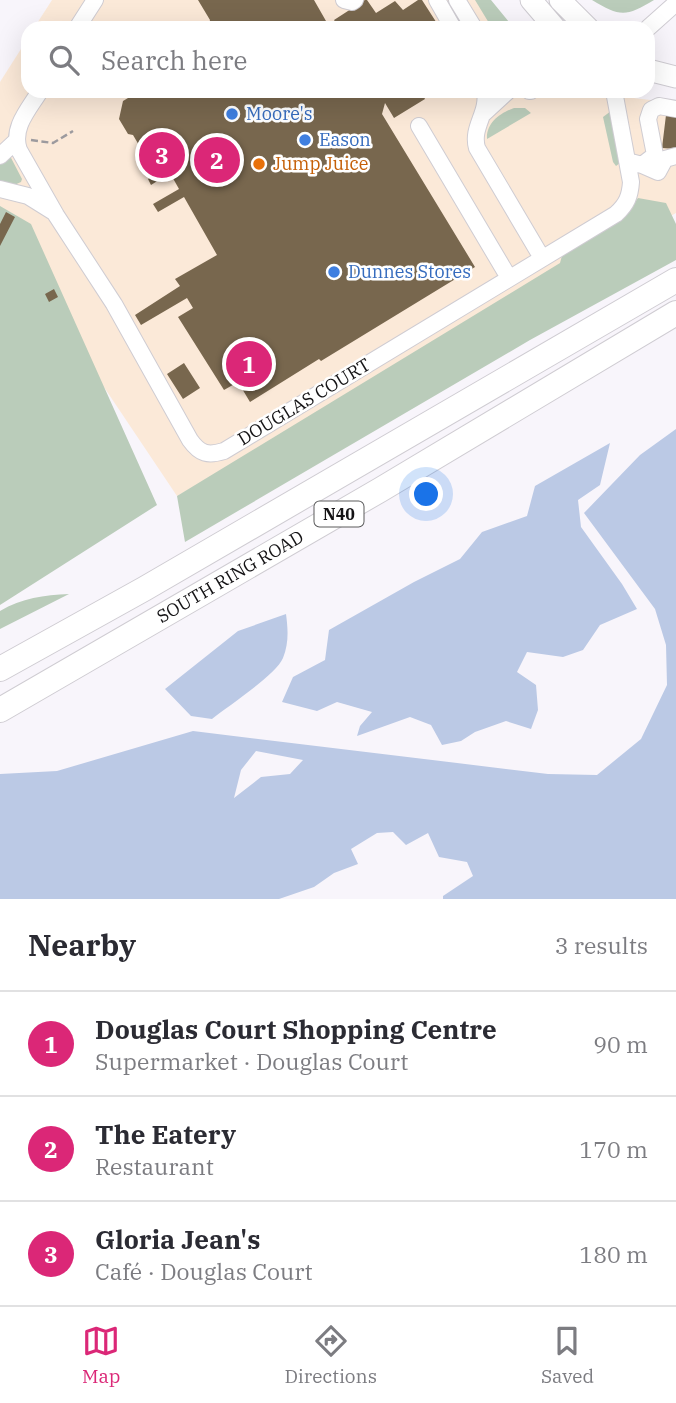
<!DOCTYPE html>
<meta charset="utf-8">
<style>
:root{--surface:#fff;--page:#f7f7f7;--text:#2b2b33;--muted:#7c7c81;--line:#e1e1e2;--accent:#db2777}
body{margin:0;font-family:"IBM Plex Serif",serif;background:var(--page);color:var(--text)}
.you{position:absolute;left:427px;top:495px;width:24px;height:24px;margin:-18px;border:5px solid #fff;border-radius:50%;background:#1a73e8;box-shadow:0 0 0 10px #1a73e833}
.badge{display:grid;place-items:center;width:46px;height:46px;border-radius:50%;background:var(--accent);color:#fff;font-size:23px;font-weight:700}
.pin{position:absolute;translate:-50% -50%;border:4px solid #fff;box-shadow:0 2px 7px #0006}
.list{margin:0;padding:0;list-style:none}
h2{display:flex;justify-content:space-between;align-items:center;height:91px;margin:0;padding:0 28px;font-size:30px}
h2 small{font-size:23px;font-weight:400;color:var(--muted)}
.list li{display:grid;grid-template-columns:46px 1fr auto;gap:21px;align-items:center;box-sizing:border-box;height:105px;padding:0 28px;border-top:2px solid var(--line)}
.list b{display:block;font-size:26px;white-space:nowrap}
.list p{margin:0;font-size:23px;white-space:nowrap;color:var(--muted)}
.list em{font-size:23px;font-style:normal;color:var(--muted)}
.icon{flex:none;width:38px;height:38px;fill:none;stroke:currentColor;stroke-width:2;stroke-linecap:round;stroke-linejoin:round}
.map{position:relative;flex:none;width:676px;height:899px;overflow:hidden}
.search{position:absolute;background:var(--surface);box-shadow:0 7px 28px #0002;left:21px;right:21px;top:21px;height:77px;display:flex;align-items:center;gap:18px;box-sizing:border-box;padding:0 24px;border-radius:21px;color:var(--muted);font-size:26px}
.sheet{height:406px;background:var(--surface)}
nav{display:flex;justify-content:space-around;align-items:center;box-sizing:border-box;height:98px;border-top:2px solid var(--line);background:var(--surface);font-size:19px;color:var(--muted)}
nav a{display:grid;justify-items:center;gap:4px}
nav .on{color:var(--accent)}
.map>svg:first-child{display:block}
</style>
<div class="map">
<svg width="676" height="899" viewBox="0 0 676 899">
<rect width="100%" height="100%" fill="#f8f5fb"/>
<path fill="#fbe9d8" d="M 52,0 L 483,0 L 501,28 L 34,28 Z
M 28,38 L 28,91 L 574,91 L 676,103 L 676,213 L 177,496 L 0,232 L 0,82 Z"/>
<path fill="#baccba" d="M 475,0 L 491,0 L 509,22 L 518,28 L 492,28 Z
M 592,0 L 654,0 C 626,17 620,17 592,0 Z
M 514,108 L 525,108 L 531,113 L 487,139 C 486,123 500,113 514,108 Z
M 611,111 L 620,163 L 616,166 L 613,162 L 603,117 Z
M 9,154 L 22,179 L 21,182 L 12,186 L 0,185 L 0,162 Z
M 638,198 L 666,203 L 676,224 L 676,260 L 530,340 L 185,542 L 177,496 L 560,263 L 563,252 L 628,212 Z
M 0,206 L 31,224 L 157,505 L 0,605 Z
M 69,594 L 0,629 L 0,611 C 22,598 44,595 69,594 Z"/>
<path fill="#bbc9e5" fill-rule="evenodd" d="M 676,429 L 676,899 L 443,899 L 443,896 L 473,876 L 467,862 L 439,857 L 428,833 L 406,845 L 393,832 L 377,833 L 351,849 L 358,864 L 334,873 L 314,887 L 279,899 L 0,899 L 0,774 L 57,771 L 193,731 L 548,774 L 597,775 L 641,739 L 667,685 L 666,645 L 655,609 L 584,513 L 640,455 ZM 256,751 L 303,760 L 290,774 L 261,777 L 234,798 L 241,770 Z
M 610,443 L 600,485 L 578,500 L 581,527 L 622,584 L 637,609 L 600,625 L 583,650 L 563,657 L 527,652 L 517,672 L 536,685 L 538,710 L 531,729 L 506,721 L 475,732 L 461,741 L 442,745 L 431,725 L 410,717 L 357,736 L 360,726 L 372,712 L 337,702 L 317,711 L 282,702 L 293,677 L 325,660 L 329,630 L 414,582 L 460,559 L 482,532 L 527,516 L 535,486 Z
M 286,614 C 288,629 289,643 283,658 C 276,675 228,706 212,719 L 191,716 L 165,689 L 238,631 Z"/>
<path fill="#78674e" d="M 198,0 L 314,0 L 330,28 L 208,28 L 210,20 Z
M 365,0 L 367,0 L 376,13 L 395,1 L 403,10 L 418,0 L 422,0 L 440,28 L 339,28 L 334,20 Z
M 162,91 L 421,91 L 425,99 L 394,118 L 385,103 L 382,114 L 475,267 L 321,361 L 319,359 L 250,402 L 238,382 L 224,390 L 178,317 L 193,308 L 187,298 L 141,325 L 135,315 L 180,286 L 175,279 L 217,255 L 184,197 L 158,212 L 153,204 L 179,189 L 170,173 L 151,185 L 148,179 L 156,174 L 133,135 L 128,134 L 119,119 L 123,101 L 138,92 L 153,96 Z
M 666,115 L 676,116 L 676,149 L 662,148 Z
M 6,212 L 15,217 L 0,246 L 0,224 Z
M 54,289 L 58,297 L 49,302 L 45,294 Z
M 184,363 L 200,388 L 183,399 L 167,374 Z"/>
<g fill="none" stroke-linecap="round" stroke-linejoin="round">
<g stroke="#cfccd2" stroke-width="18">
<path id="minor" d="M 344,0 L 352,2 L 355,0
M 437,0 L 453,28
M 457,0 L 474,28
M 77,28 L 95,0
M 648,28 L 676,3
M 40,91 C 29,109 11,128 19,150 L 56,215 L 114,304 L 190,440 C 200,454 208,456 224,451 L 616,214 C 627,204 630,196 631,182 L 614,91
M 485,91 C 489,113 471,127 477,148 L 542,258
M 529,91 L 531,91
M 484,113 L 508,91
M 419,126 L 509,278
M 0,156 L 16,141
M 627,161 L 642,165 L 655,155 L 648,119 L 651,110 L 659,106 L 676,109
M 642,165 L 658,172 L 665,159 L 676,156
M 0,189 L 28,196 L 52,211"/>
</g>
<g stroke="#cfccd2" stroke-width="23">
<path id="major" d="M 531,0 L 555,28
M 560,0 L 588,28
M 648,70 L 676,77"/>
</g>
<g stroke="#cfccd2" stroke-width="26">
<g id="highway">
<path d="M 0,669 L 144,589 L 676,280"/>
<path id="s1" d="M 0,710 L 380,490 L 676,313"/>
</g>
</g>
<path stroke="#9c9a9e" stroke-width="2.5" stroke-dasharray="7 3.5" stroke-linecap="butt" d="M 31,140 L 53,143 L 73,131"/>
<use href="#minor" stroke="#fff" stroke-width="16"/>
<use href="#major" stroke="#fff" stroke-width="21"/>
<use href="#highway" stroke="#fff" stroke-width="24"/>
</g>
<g fill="#3f7fe0" stroke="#fff" stroke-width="2.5">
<circle cx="232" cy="114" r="7"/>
<circle cx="305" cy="140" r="7"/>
<circle cx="334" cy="272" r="7"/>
</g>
<circle fill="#e8710a" stroke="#fff" stroke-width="2.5" cx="259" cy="164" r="7"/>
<g text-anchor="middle" stroke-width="5" stroke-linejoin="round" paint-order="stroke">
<rect fill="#fff" stroke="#5a5a5b" stroke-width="2" x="314.5" y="501.5" width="49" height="25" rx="5"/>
<g font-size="16" font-weight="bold" fill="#141315">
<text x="339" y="520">N40</text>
</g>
<g font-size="18" fill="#366cbe" stroke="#fff" text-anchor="start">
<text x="246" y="120">Moore's</text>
<text x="319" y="146">Eason</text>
<text x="348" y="278">Dunnes Stores</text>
</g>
<g font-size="18" fill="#c56008" stroke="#fff" text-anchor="start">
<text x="273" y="170">Jump Juice</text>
</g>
<g font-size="18" fill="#141315" stroke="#fff">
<text transform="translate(304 402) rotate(-31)" y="6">DOUGLAS COURT</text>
<text dy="6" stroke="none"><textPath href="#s1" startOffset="266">SOUTH RING ROAD</textPath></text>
</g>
</g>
</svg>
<div class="you"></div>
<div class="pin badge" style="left:249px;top:364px">1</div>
<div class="pin badge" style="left:217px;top:160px">2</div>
<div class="pin badge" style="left:162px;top:155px">3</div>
<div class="search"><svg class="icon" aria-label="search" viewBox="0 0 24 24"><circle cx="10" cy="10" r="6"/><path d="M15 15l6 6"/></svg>Search here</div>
</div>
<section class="sheet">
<h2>Nearby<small>3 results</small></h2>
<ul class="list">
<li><span class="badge">1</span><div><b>Douglas Court Shopping Centre</b><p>Supermarket · Douglas Court</p></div><em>90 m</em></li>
<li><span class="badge">2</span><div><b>The Eatery</b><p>Restaurant</p></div><em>170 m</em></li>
<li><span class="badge">3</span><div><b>Gloria Jean's</b><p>Café · Douglas Court</p></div><em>180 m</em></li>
</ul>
</section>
<nav>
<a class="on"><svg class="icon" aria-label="map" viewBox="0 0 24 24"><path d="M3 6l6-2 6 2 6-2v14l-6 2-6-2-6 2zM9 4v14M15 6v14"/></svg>Map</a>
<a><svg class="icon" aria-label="directions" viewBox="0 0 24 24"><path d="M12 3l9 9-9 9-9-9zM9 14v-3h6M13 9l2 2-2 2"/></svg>Directions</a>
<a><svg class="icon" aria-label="saved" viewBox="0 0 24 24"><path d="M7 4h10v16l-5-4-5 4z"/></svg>Saved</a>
</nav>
